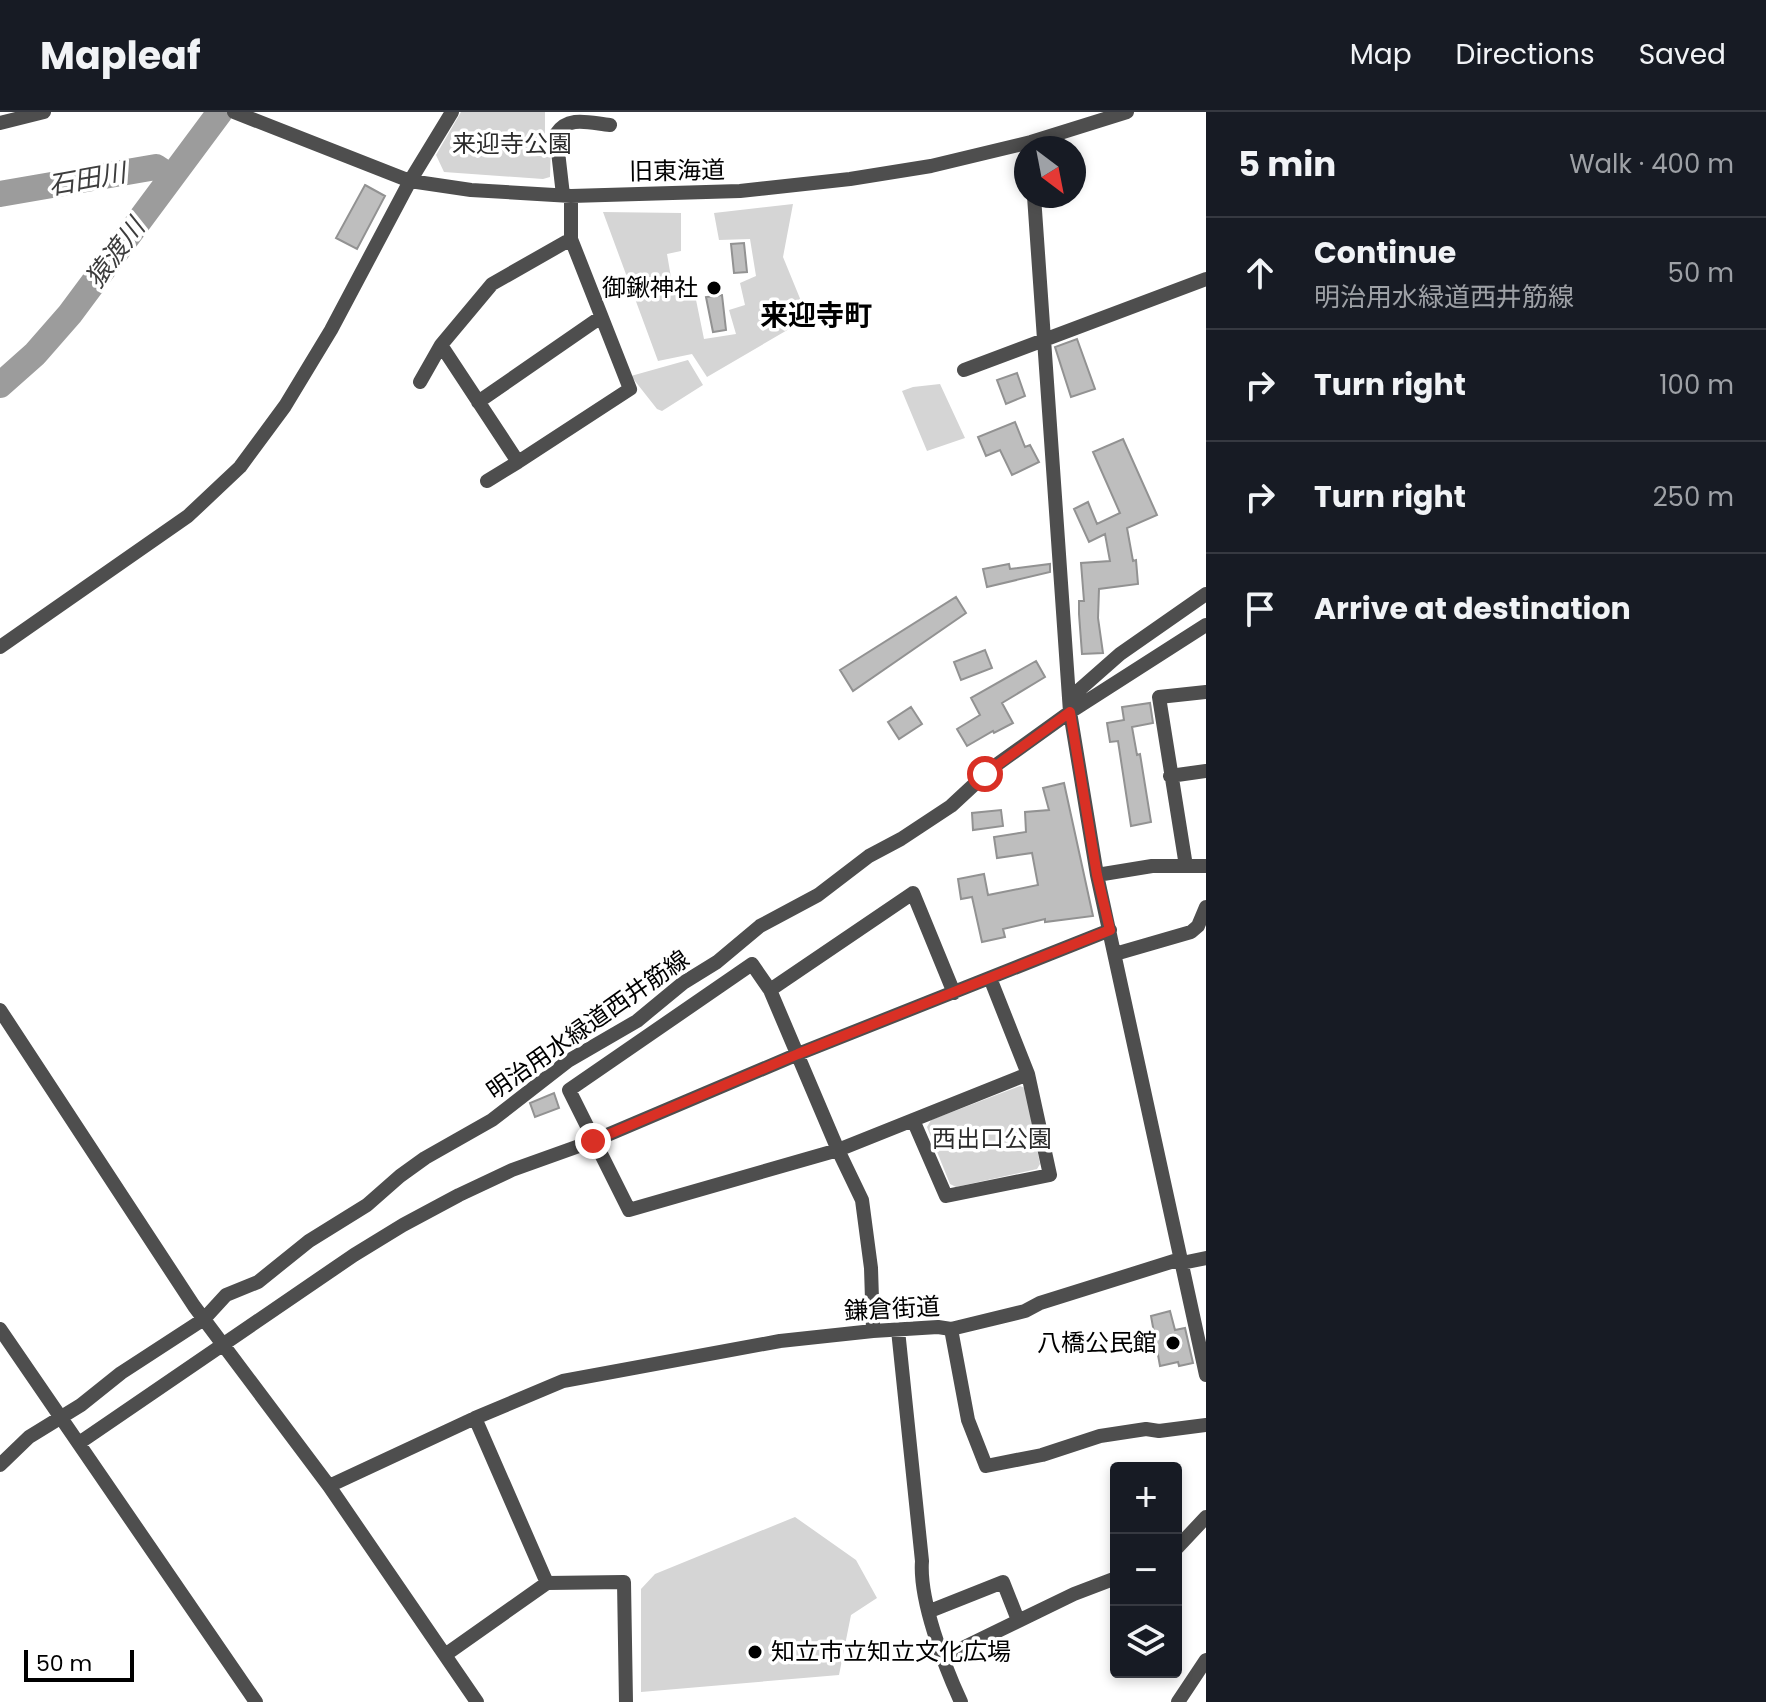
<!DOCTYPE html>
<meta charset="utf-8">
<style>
:root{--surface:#171b24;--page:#242831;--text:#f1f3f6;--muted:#9ea1a6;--line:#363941}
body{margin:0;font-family:Poppins,"Noto Sans JP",sans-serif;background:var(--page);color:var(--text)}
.controls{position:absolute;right:24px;bottom:24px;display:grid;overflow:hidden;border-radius:8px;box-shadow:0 4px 12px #0003}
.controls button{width:72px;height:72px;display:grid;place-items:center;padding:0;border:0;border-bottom:2px solid var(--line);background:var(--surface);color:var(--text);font:40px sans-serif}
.compass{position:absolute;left:1014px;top:24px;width:72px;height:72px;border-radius:50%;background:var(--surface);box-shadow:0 4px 12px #0003;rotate:148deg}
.scale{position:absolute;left:24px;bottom:20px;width:110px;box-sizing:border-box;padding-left:8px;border:4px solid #000;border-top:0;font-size:22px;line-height:28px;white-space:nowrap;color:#000;-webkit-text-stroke:6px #fff;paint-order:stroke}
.stop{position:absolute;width:24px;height:24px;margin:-18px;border:6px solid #d93025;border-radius:50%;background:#fff}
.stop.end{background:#d93025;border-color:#fff;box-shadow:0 2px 8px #0008}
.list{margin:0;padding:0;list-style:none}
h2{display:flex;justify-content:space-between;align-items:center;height:104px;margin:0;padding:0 32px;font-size:34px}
h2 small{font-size:26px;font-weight:400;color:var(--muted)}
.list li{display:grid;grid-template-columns:52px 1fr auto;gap:24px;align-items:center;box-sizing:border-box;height:112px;padding:0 32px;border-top:2px solid var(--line)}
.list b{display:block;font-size:30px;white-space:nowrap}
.list p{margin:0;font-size:26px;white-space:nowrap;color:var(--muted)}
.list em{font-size:26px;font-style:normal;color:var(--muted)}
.icon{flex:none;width:44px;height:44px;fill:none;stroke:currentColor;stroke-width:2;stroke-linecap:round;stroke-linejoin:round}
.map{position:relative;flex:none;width:1206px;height:1590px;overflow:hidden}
header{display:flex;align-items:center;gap:48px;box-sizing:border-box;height:112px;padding:0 40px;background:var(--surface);border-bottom:2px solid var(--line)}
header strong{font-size:38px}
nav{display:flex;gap:44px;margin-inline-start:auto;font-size:28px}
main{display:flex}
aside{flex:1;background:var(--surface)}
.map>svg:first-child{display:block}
</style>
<header>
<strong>Mapleaf</strong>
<nav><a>Map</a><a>Directions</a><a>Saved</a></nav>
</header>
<main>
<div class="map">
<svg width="1206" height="1590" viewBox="0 0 1206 1590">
<rect width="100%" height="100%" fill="#fff"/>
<path fill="#d5d5d5" d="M 461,0 L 545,0 L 545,32 L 551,33 L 550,65 L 543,67 L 444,60 L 436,43 Z
M 793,92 L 783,145 L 808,206 L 707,265 L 692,242 L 658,249 L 603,100 L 681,101 L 681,139 L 667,142 L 673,177 L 694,178 L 704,227 L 736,222 L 729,198 L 745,193 L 740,171 L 756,164 L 750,127 L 719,128 L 714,101 Z
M 688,248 L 703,273 L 662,299 L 657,297 L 631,264 Z
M 940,272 L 965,326 L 927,339 L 902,279 L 913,275 Z
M 1020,974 L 1025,976 L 1040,1052 L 1037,1057 L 956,1075 L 950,1072 L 927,1015 L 931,1008 Z
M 795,1405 L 856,1448 L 877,1486 L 851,1503 L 839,1563 L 641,1580 L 641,1477 L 655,1462 Z"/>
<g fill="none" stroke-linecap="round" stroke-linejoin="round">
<path stroke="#9c9c9c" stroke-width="26" d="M 0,82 L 156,55 L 171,65
M 0,273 L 35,242 L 70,202 L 220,0"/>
</g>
<path fill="#bebebe" stroke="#929292" stroke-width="2" d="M 365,73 L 385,84 L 357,137 L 336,126 Z
M 744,131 L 747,160 L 734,161 L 731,132 Z
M 722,183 L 726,218 L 713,220 L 706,185 Z
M 1077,227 L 1095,277 L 1071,285 L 1055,235 Z
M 1017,261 L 1025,284 L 1006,292 L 997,268 Z
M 1015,310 L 1025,335 L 1030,333 L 1039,350 L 1012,363 L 1000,338 L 986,344 L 978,325 Z
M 1123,327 L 1157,403 L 1127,416 L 1133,449 L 1136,448 L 1138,472 L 1099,477 L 1098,506 L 1103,541 L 1082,542 L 1079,502 L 1079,489 L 1084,489 L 1081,451 L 1110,449 L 1105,422 L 1089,430 L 1074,397 L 1088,390 L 1097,412 L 1120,401 L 1093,340 Z
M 1009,452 L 1010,457 L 1050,452 L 1050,460 L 987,475 L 983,457 Z
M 956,485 L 966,501 L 853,579 L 840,558 Z
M 985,538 L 992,556 L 961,568 L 954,550 Z
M 1036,549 L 1045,565 L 1002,591 L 1013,611 L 994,621 L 993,619 L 967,634 L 957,617 L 980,603 L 971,586 Z
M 1150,591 L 1153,611 L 1132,615 L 1137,643 L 1140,642 L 1151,710 L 1131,714 L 1118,629 L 1110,630 L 1107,611 L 1124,608 L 1122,595 Z
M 911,595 L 922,612 L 899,627 L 888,610 Z
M 1064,671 L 1093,804 L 1045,810 L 1045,807 L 1003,817 L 1005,825 L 982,830 L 972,785 L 961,787 L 958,767 L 984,762 L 988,783 L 1038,773 L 1032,741 L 997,746 L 994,725 L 1026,720 L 1025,700 L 1049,698 L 1043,676 Z
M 1001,698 L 1003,714 L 973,718 L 972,701 Z
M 554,981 L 559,996 L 535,1005 L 530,991 Z
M 1170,1199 L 1175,1218 L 1185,1216 L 1193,1251 L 1179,1254 L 1178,1250 L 1160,1254 L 1151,1204 Z"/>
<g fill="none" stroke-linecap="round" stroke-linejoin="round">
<path stroke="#4e4e4e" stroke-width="14" d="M 234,0 L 410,69 L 471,78 L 571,84 L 740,79 L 850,67 L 931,54 L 1031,30 L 1127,0
M 0,11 L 44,0
M 563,83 L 556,22 C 568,3 590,11 610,13
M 571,84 L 571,127 L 630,277 L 518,350 L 441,233 L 492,172 L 571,127
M 1034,84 L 1070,600 L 1097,763 L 1206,1263
M 964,258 L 1206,167
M 420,270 L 441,233
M 478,290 L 601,205
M 487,369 L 518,350
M 0,535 L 188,404 L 240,355 L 285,294 L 331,218 L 410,69 L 452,0
M 1070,586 L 1120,542 L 1206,482
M 1170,664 L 1206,659
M 1186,754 L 1159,585 L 1206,580
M 1097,763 L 1152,754 L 1206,754
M 1115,842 L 1191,820 L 1198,814 L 1206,795
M 770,878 L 838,1038 L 862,1088 L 871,1156 L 873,1219
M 954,881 L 913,781 L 770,878 L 752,852 L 569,978 L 629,1098 L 838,1038 L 1028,962 L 990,866
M 0,898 L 194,1194 L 329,1374 L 477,1590
M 913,1008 L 946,1084 L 1050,1063 L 1028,962
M 0,1217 L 256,1590
M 951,1217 L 968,1308 L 986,1354 L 1042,1343 L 1100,1324 L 1146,1317 L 1159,1319 L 1206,1313
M 898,1218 L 922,1449 C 919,1488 944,1553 961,1590
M 475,1306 L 547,1471
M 79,1331 L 354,1143 L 403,1113 L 459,1083 L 512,1058 L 593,1029 L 798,942 L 1110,818
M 0,1353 L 29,1325 L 81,1293 L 121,1261 L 204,1207 L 226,1183 L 258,1170 L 309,1129 L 367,1093 L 400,1064 L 425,1046 L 492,1008 L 568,949 L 637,909 L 683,871 L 717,850 L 760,814 L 818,783 L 869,744 L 901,727 L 951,694 L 992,656 L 1070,600 L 1206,513
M 329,1374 L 475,1306 L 563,1269 L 780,1229 L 873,1219 L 938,1215 L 951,1217 L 1025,1199 L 1040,1191 L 1174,1149 L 1182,1151 L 1206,1146
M 1176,1437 L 1206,1405
M 930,1499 L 1003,1470 L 1018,1508
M 445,1543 L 547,1471 L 624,1470 L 626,1590
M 942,1546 L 1074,1482 L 1116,1466
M 1178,1590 L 1206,1548"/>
</g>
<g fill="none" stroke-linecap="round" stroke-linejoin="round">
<path stroke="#d93025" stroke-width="10" d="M 593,1029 L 798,942 L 1110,818 L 1097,763 L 1070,600 L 985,662"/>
</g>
<g fill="#000" stroke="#fff" stroke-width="3">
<circle cx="714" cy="176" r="8"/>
<circle cx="1173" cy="1231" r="8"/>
<circle cx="755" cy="1540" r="8"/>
</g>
<g text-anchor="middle" stroke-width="7" stroke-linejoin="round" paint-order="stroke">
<g font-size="24" fill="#2c2c2c" stroke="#fff">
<text x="512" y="40">来迎寺公園</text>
<text x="992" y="1035">西出口公園</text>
</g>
<g font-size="24" fill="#000" stroke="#fff">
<text transform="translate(677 59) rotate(-1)" y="8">旧東海道</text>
<text transform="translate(588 913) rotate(-35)" y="8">明治用水緑道西井筋線</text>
<text transform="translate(892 1197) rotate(-3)" y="8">鎌倉街道</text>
</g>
<g font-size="24" fill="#000" stroke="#fff" text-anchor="end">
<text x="698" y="184">御鍬神社</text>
<text x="1157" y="1239">八橋公民館</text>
<text x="771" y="1548" text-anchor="start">知立市立知立文化広場</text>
</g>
<g font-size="26" font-style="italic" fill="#3d3d3d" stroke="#fff">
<text transform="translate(87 67) rotate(-10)" y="9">石田川</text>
<text transform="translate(115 141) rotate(-53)" y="9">猿渡川</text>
</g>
<g font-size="28" font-weight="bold" fill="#000" stroke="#fff">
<text x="816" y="213">来迎寺町</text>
</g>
</g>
</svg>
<div class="controls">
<button>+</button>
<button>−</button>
<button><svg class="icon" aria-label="layers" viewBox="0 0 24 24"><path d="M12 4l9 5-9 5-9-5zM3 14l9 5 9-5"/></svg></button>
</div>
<svg class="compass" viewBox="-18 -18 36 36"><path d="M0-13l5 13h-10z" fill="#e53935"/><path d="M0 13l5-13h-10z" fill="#9ea1a6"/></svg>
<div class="scale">50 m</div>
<div class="stop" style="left:985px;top:662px"></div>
<div class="stop end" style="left:593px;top:1029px"></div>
</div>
<aside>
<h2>5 min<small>Walk · 400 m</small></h2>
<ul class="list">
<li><svg class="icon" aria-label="ahead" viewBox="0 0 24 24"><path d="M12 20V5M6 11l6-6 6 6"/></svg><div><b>Continue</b><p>明治用水緑道西井筋線</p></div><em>50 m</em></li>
<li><svg class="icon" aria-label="right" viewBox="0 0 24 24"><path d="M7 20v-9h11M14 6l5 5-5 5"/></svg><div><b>Turn right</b></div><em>100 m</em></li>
<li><svg class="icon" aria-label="right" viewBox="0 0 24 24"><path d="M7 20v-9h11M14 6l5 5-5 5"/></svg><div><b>Turn right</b></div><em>250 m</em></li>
<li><svg class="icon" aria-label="arrive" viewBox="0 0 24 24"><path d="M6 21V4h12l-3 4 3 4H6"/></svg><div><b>Arrive at destination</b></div></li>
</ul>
</aside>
</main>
